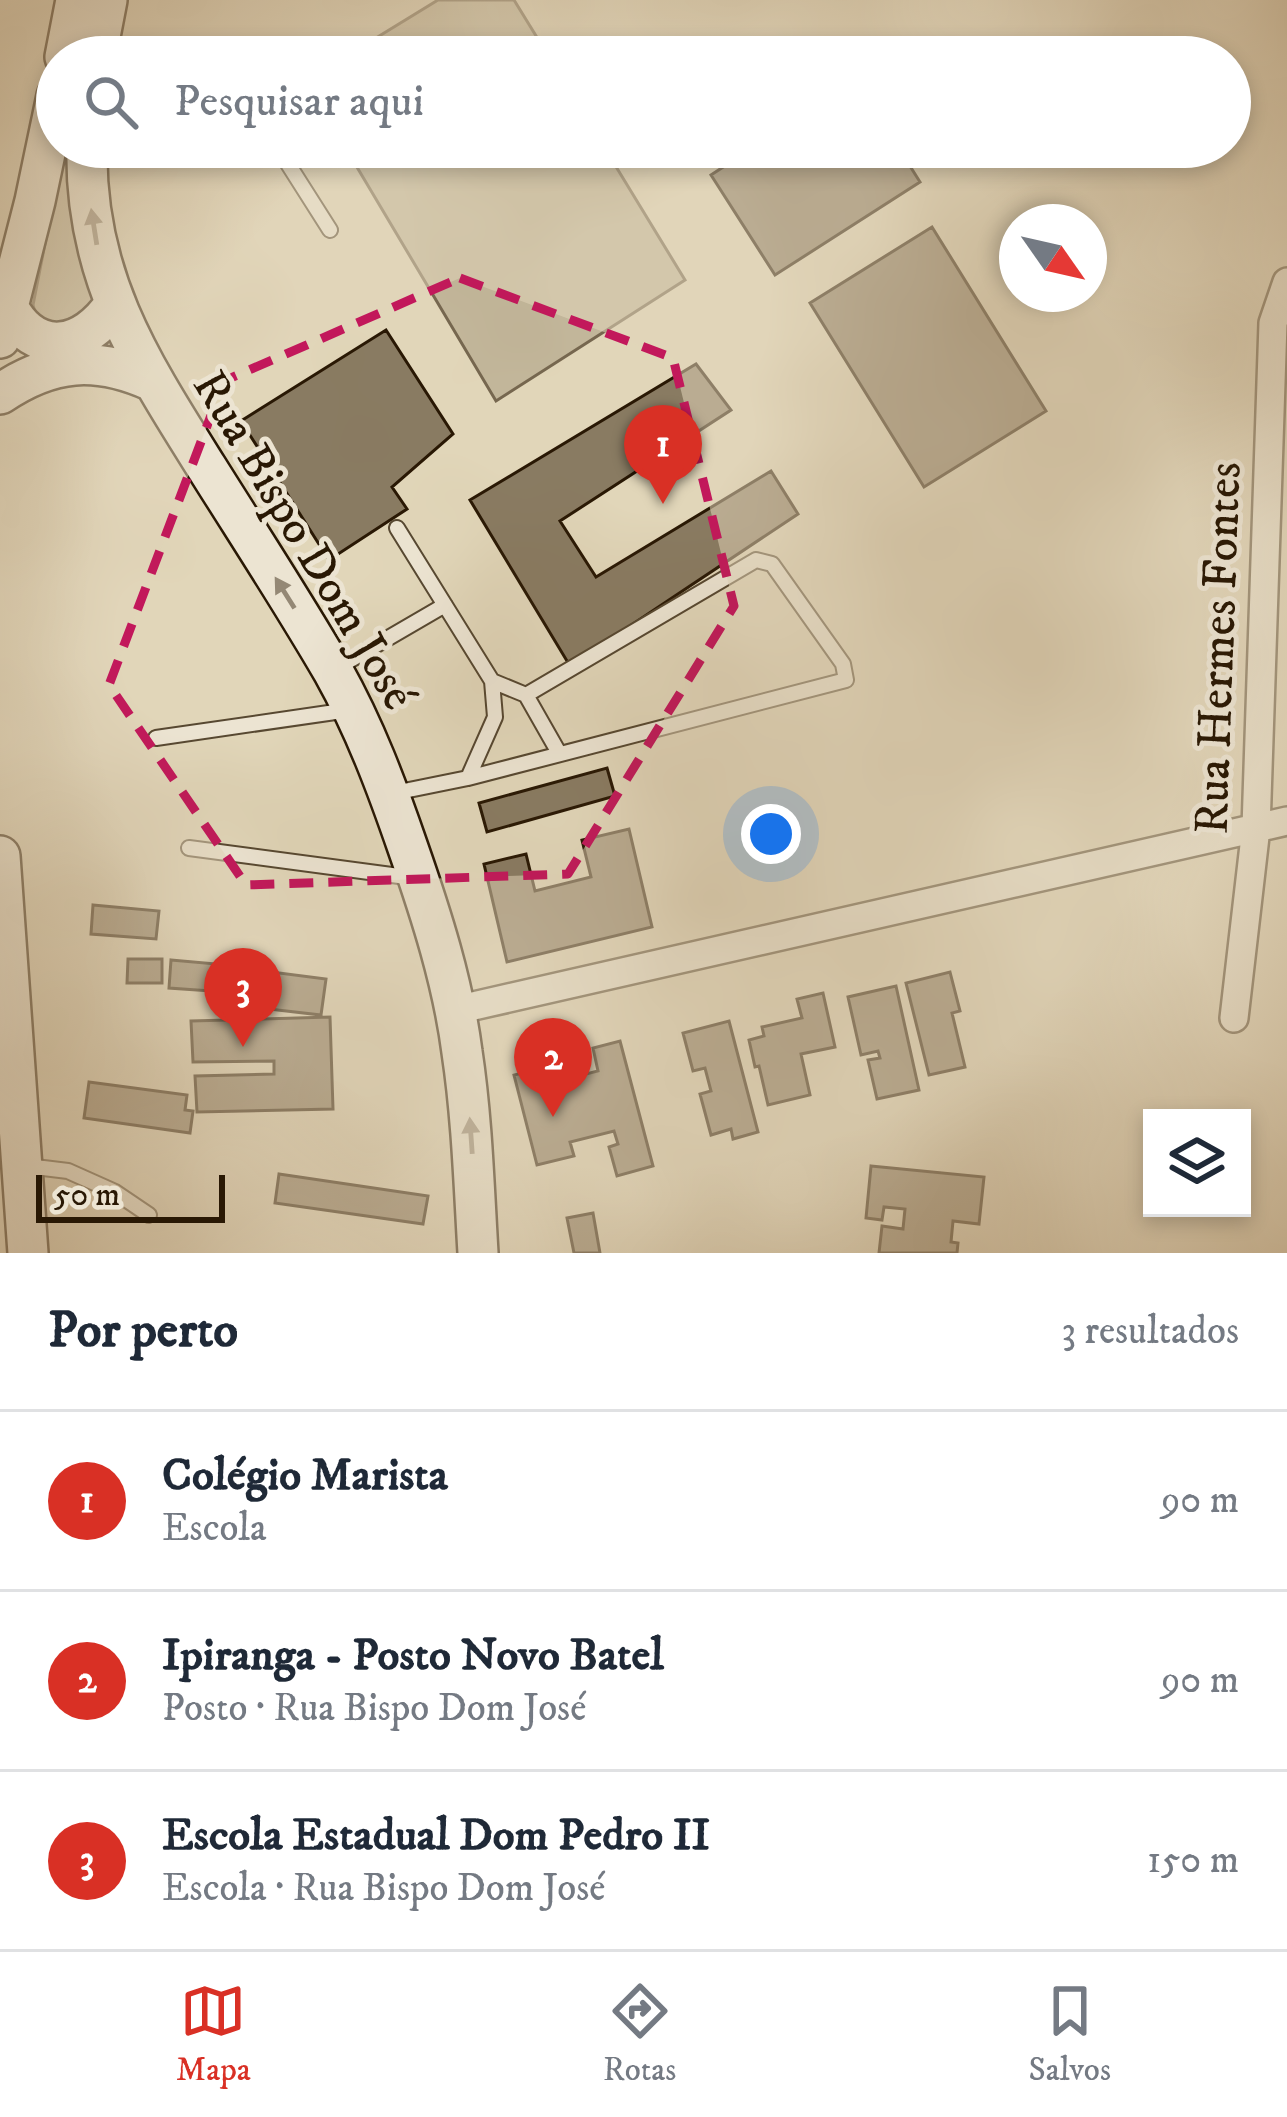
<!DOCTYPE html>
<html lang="pt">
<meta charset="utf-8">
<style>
:root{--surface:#fff;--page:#f2f2f3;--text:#1f2937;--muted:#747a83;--line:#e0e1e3;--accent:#d93025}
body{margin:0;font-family:"IM FELL DW Pica",serif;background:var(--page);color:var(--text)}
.controls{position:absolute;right:36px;bottom:36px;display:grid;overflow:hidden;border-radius:0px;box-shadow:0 6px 18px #0003}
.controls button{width:108px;height:108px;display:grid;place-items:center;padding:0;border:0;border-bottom:3px solid var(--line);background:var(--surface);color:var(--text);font:60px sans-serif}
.compass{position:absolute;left:999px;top:204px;width:108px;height:108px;border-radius:50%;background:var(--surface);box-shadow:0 6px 18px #0003;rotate:124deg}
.scale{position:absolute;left:36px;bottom:30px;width:189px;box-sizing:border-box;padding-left:12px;border:6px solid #291804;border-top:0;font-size:33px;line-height:42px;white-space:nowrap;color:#291804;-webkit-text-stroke:9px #ece4d2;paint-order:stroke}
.you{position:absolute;left:771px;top:834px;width:42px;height:42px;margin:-30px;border:9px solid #fff;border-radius:50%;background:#1a73e8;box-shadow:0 0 0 18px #1a73e833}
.badge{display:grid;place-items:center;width:78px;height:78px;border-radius:50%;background:var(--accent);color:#fff;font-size:39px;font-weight:700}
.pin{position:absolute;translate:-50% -99px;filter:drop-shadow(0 3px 6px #0008)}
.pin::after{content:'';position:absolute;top:63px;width:42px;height:36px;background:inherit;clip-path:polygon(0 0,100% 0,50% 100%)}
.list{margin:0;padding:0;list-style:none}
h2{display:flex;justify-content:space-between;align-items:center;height:156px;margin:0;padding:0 48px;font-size:51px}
h2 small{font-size:39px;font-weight:400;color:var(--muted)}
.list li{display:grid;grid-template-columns:78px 1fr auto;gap:36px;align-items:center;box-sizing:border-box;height:180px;padding:0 48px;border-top:3px solid var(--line)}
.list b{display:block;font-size:45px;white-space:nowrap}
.list p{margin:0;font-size:39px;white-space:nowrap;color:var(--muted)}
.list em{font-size:39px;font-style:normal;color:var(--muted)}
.icon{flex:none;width:66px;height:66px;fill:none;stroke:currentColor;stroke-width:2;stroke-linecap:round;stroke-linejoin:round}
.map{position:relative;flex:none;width:1287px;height:1253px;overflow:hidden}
.search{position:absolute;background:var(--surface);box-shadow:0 6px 18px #0003;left:36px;right:36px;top:36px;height:132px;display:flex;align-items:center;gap:30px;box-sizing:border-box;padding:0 42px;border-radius:66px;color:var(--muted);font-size:45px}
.sheet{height:696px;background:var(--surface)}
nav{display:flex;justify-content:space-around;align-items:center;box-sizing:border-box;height:168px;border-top:3px solid var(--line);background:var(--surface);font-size:33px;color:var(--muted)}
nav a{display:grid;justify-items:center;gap:6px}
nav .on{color:var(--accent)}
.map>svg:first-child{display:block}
</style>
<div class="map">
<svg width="1287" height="1253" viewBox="0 0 1287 1253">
<rect width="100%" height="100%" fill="#e1d6b9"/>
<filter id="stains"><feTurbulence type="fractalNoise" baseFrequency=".00167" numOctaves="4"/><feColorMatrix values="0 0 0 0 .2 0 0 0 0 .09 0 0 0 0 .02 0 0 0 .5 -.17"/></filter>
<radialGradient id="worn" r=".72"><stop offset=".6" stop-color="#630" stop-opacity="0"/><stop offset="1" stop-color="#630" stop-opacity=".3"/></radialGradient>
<path fill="#c2b69a" stroke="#76674f" stroke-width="3" d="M 438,0 L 514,0 L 549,57 L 345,57 Z
M 64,147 L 71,147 L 96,304 L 67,332 L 36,316 L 33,305 Z
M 345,147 L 604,147 L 685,280 L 496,401 Z"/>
<path fill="#897b62" stroke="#291804" stroke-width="3" d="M 754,147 L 898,147 L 920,182 L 775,275 L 711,175 Z
M 932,227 L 1046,411 L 924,487 L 810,303 Z
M 386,330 L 453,434 L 392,487 L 407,509 L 329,560 L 241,421 Z
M 696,364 L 731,410 L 560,521 L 596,577 L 771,471 L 798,514 L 570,666 L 470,500 Z
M 607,768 L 615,796 L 487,832 L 479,803 Z
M 629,829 L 652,927 L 507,962 L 484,864 L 526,854 L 535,891 L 591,877 L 582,840 Z
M 93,905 L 159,911 L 156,939 L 91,934 Z
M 128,959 L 162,959 L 162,983 L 127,983 Z
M 171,960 L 228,965 L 225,992 L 169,988 Z
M 233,967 L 326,979 L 321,1015 L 227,1004 Z
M 950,972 L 960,1011 L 952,1013 L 965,1067 L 929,1075 L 906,983 Z
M 896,986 L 919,1090 L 877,1099 L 868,1060 L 880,1058 L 878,1051 L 861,1055 L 848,997 Z
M 823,993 L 835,1047 L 801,1054 L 810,1095 L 768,1105 L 759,1066 L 755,1067 L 749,1040 L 764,1036 L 762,1027 L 802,1018 L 797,999 Z
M 330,1017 L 333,1109 L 197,1112 L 195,1076 L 274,1074 L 274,1061 L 193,1062 L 191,1021 Z
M 729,1021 L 758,1132 L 733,1139 L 731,1129 L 711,1135 L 700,1094 L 711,1091 L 705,1068 L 693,1071 L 683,1033 Z
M 620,1041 L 653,1166 L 617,1176 L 609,1147 L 618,1144 L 614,1131 L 570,1142 L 574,1156 L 537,1165 L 514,1075 L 550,1066 L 555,1082 L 598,1071 L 593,1048 Z
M 89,1082 L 187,1095 L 185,1110 L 193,1111 L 190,1133 L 84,1118 Z
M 871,1166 L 984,1177 L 979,1224 L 953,1221 L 951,1242 L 958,1243 L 957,1253 L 879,1253 L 882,1226 L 903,1229 L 905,1209 L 884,1207 L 882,1220 L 866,1218 Z
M 279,1174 L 428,1196 L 423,1224 L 275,1203 Z
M 593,1213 L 600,1253 L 574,1253 L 567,1218 Z"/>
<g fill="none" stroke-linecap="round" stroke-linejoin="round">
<g stroke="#574831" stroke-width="18">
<path id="lane" d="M 264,147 L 283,156 L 330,230
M 92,155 L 164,147
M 397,528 L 492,681 L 495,717 L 468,778
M 335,669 L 445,605
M 492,681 L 526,695 L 559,753
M 156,738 L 349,710
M 394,793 L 468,778 L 846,680 L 843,664 L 772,564 L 756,560 L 526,695
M 189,848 L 414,878
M 27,1166 L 68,1171 L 115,1192 L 149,1215"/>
</g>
<g stroke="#574831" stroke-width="32">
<path id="street" d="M 456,1010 L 1287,821
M 1234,1018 L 1256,828 L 1273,323 L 1287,282"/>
</g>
<g stroke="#291804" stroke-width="44">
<path id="secondary" d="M 65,57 L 76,0
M 96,57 L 107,0
M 87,147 C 84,276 141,363 207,468 C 249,535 293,602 333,671 C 365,728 387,787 408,848 C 431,914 453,982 462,1052 C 472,1118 474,1186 478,1253
M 8,307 C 36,359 84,349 114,305
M 0,338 L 35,201 L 57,96
M 0,394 C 52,359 96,356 152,381
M 0,856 L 28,1253"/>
</g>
<use href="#lane" stroke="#ece4d2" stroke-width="14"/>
<use href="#street" stroke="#ece4d2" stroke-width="27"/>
<use href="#secondary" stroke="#ece4d2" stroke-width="39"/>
</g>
<defs><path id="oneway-solid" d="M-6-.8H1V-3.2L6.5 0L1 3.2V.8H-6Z" transform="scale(3)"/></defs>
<g fill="#948875">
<use href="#oneway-solid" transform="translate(94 227) rotate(-99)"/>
<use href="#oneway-solid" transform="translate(285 593) rotate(-122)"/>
<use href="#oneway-solid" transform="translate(471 1136) rotate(-94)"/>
</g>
<path d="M0 0H1287V1253H0ZM 460,278 L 673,358 L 734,606 L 568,874 L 246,885 L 109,685 L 224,381 Z" fill="#e1d6b9" fill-opacity=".55" fill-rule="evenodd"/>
<path fill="none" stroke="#c2185b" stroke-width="9" stroke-dasharray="24 15" stroke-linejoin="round" d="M 460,278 L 673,358 L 734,606 L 568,874 L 246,885 L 109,685 L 224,381 Z"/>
<g text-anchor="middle" stroke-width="10" stroke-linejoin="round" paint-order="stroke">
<g font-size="48" fill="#291804" stroke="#ece4d2">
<text transform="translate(306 539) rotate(59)" y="17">Rua Bispo Dom José</text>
<text transform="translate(1216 648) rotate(-88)" y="17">Rua Hermes Fontes</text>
</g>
</g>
<rect width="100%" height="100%" filter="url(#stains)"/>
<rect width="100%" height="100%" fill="url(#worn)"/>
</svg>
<div class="controls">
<button><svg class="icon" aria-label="layers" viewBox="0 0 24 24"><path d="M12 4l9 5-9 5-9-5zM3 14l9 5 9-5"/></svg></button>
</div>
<svg class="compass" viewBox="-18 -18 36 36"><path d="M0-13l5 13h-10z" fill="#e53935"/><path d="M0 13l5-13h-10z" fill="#747a83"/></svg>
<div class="scale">50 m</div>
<div class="you"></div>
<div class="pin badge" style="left:663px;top:504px">1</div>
<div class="pin badge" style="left:553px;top:1117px">2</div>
<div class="pin badge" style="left:243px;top:1047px">3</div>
<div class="search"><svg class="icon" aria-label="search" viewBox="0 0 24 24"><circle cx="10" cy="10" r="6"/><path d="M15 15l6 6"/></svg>Pesquisar aqui</div>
</div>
<section class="sheet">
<h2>Por perto<small>3 resultados</small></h2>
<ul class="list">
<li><span class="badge">1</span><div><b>Colégio Marista</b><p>Escola</p></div><em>90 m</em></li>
<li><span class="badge">2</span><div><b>Ipiranga - Posto Novo Batel</b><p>Posto · Rua Bispo Dom José</p></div><em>90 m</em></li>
<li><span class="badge">3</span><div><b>Escola Estadual Dom Pedro II</b><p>Escola · Rua Bispo Dom José</p></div><em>150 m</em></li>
</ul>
</section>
<nav>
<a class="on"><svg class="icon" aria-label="map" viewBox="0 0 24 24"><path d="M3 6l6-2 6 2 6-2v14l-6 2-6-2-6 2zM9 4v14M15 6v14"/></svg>Mapa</a>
<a><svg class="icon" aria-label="directions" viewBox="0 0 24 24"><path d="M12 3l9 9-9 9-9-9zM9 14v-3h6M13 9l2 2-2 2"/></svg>Rotas</a>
<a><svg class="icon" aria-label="saved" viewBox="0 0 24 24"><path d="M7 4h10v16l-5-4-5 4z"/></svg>Salvos</a>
</nav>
